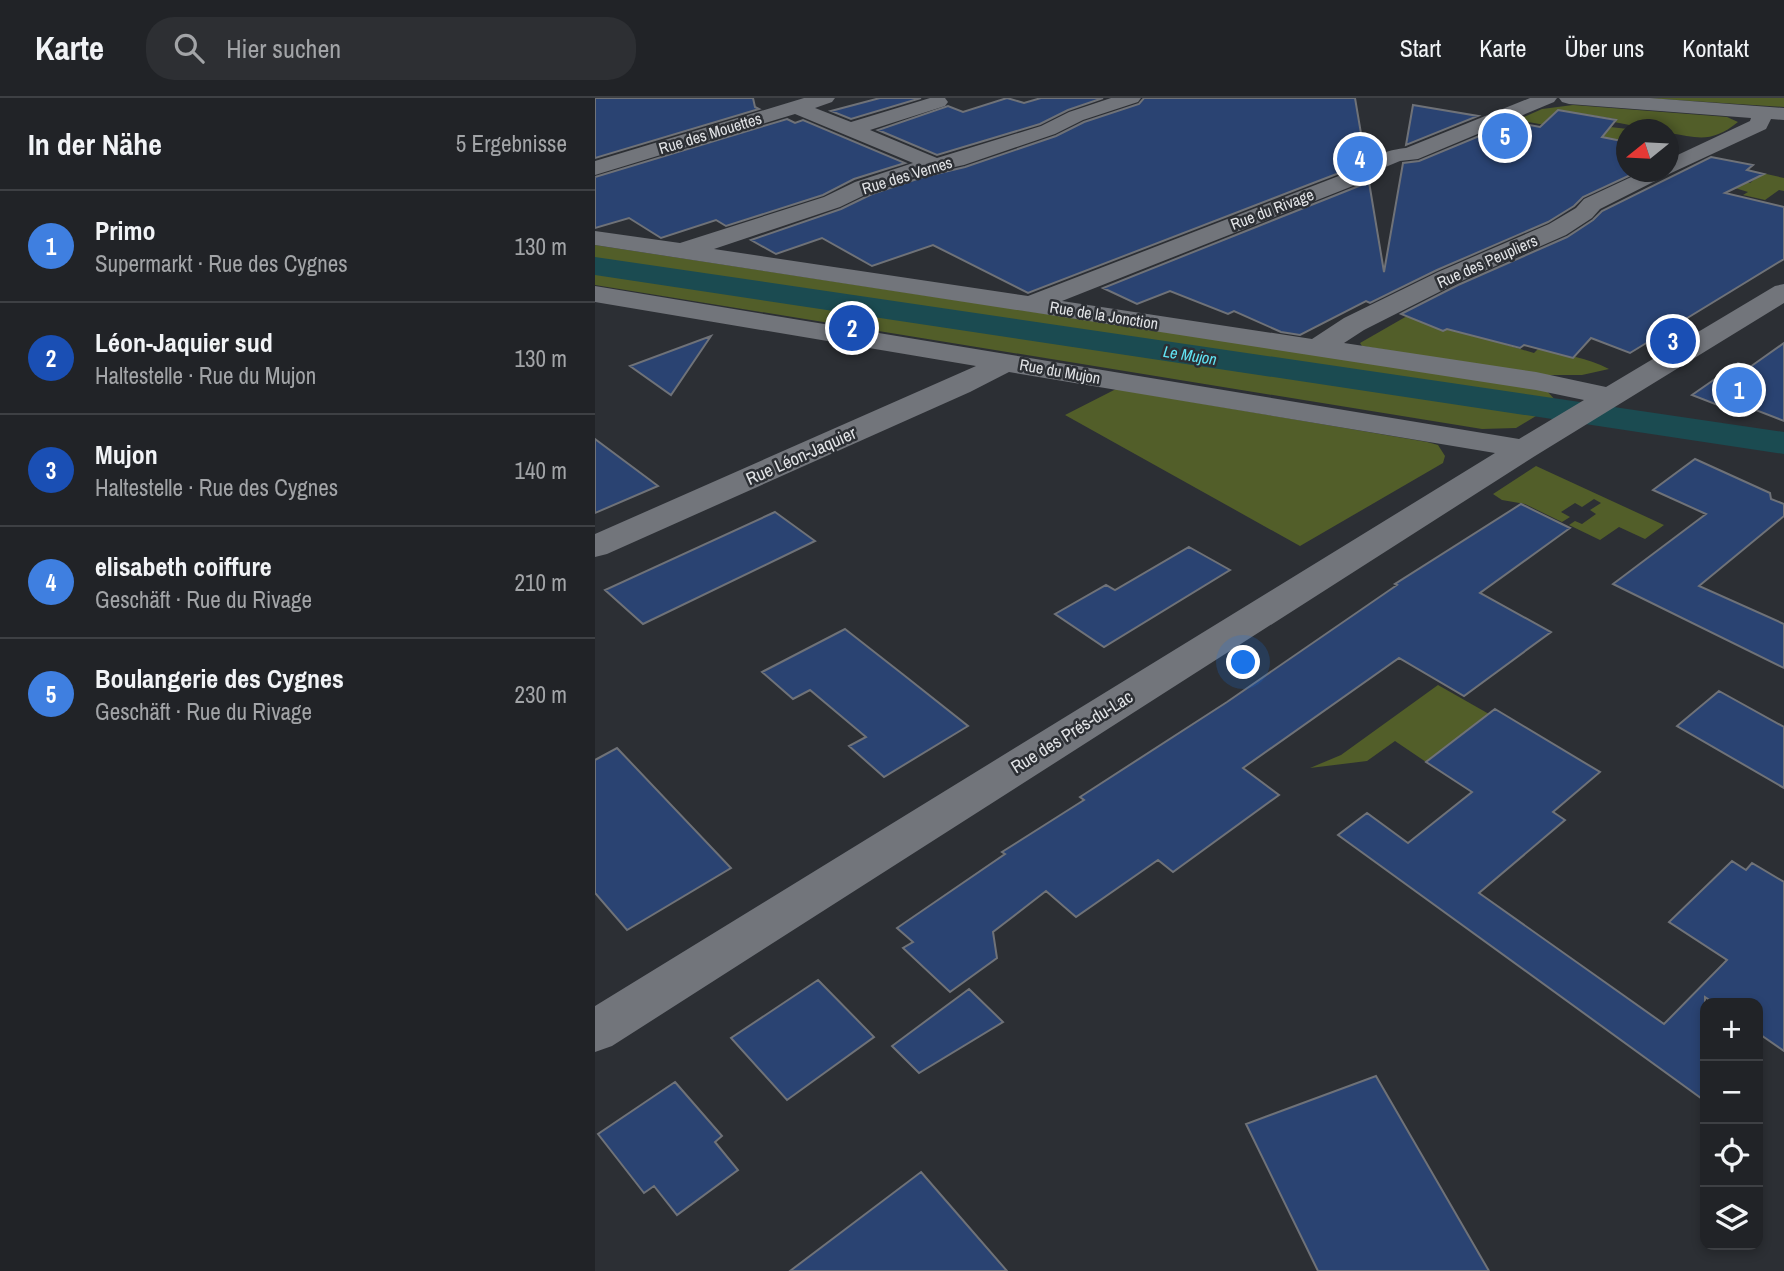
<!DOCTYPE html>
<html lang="de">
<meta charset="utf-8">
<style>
:root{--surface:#212327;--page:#2d2f33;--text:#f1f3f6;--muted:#a2a4a7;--line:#3e4044;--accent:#bea9f5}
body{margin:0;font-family:"Archivo Narrow",sans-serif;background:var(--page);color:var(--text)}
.controls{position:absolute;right:21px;bottom:21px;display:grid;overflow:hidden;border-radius:14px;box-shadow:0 4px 10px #0003}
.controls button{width:63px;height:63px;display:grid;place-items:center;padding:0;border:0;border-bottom:2px solid var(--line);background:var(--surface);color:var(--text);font:35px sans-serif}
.compass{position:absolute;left:1021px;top:21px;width:63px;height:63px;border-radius:50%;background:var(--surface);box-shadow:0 4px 10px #0003;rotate:252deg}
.you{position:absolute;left:649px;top:565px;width:24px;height:24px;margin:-18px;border:5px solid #fff;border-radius:50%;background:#1a73e8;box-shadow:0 0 0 10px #1a73e833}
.badge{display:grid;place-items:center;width:46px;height:46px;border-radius:50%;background:var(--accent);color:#fff;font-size:23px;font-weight:700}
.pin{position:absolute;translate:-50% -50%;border:4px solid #fff;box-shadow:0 2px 7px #0006}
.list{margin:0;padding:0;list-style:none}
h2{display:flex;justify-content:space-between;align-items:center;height:91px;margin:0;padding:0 28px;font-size:30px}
h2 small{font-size:23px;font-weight:400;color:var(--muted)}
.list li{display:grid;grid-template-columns:46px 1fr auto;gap:21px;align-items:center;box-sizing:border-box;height:112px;padding:0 28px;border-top:2px solid var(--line)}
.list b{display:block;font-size:26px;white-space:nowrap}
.list p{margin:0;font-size:23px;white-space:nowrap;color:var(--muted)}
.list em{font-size:23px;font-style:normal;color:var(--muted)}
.icon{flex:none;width:38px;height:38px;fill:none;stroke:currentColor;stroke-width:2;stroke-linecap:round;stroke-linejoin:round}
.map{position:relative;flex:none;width:1189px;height:1173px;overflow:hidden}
header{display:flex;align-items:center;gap:42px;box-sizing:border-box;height:98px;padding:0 35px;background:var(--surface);border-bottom:2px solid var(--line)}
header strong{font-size:33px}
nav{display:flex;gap:38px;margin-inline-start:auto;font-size:24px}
.search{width:490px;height:63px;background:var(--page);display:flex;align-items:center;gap:18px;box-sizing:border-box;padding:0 24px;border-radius:28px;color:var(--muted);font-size:26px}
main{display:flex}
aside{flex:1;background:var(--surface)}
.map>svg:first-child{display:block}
</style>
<header>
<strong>Karte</strong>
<div class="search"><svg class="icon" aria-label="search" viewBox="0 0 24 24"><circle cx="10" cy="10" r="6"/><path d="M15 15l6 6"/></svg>Hier suchen</div>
<nav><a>Start</a><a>Karte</a><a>Über uns</a><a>Kontakt</a></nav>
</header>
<main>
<aside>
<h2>In der Nähe<small>5 Ergebnisse</small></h2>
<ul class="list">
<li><span class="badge" style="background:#3f7fe0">1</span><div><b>Primo</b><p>Supermarkt · Rue des Cygnes</p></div><em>130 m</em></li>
<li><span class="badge" style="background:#1a4fb4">2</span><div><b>Léon-Jaquier sud</b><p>Haltestelle · Rue du Mujon</p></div><em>130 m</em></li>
<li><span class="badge" style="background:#1a4fb4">3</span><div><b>Mujon</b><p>Haltestelle · Rue des Cygnes</p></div><em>140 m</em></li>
<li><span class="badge" style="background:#3f7fe0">4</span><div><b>elisabeth coiffure</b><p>Geschäft · Rue du Rivage</p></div><em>210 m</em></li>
<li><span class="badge" style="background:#3f7fe0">5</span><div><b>Boulangerie des Cygnes</b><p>Geschäft · Rue du Rivage</p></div><em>230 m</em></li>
</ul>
</aside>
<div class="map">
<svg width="1189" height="1173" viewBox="0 0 1189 1173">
<rect width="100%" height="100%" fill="#2c2f34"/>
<path fill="#525e29" d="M 1051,0 L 1189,0 L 1189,9 Z
M 978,7 L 1132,19 L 1143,24 C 1117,45 1104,40 1074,35 L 1074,32 L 1055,31 L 1019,24 L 1020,21 L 963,12 L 953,22 L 1033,31 L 1031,42 L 1028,41 L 1021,48 L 995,35 L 922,22 L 947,11 Z
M 1104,74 L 1155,85 L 1167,75 L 1189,80 L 1189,93 L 1184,92 L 1170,102 L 1148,97 L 1153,94 L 1140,90 L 1146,87 Z
M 0,147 L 951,292 L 963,305 L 958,307 L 0,162 Z
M 0,172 L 946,315 L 921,330 L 887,331 L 0,187 Z
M 885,213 L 895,242 L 939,255 L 943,251 C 968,257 992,259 1014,271 L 987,277 L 945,277 L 767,248 L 765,245 L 819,214 L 823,223 L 848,233 Z
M 521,291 L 832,344 L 843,347 L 850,358 L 848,365 L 705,448 L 470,317 Z
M 941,368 L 1069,427 L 1050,441 L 1024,429 L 1005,442 L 974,427 L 980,423 L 987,426 L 1001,416 L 995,412 L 1006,405 L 999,401 L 987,409 L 980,405 L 966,414 L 975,419 L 967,424 L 930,406 L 907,402 L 898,396 Z
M 843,587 L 894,616 L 831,664 L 800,643 L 772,663 L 715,670 L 746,657 Z"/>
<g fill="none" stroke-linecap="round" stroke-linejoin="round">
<path fill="#1b4b51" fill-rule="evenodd" d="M 0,159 L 1189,334 L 1189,356 L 0,177 Z"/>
</g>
<path fill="#2a4372" stroke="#6f7278" stroke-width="2" d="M 0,0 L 158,0 L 160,9 L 164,11 L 0,60 Z
M 285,0 L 326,0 L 256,21 L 236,13 Z
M 412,0 L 429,5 L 446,0 L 508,0 L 473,12 L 445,26 L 342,57 L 283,32 L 353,8 L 368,14 Z
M 549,0 L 760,0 L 770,59 L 752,72 L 433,195 L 338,147 L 277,168 L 227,140 L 181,156 L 156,142 L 246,111 L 277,96 L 328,79 L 370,69 L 461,38 L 489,24 L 544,6 Z
M 818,7 L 883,18 L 811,47 Z
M 963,12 L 1021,22 L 1007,39 L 1032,44 L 1032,74 L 1042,74 L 988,99 L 979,108 L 953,124 L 842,172 L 775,205 L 771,203 L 705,237 L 686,234 L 639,213 L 633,216 L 575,193 L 542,206 L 508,190 L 774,84 L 789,174 L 808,65 L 824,63 L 918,24 L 945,29 Z
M 192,21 L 200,25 L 208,22 L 310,65 L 259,81 L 228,97 L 131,128 L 121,122 L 66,140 L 34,120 L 0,130 L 0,79 Z
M 1116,59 L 1158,67 L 1152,72 L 1169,76 L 1130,95 L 1189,109 L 1189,161 L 1035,255 L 996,240 L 978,260 L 929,247 L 925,250 L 852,231 L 848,233 L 806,216 L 863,187 L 972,139 L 998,122 L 1007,113 Z
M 116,238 L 76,297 L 35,268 Z
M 1189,245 L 1189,323 L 1161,312 L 1151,318 L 1097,297 L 1143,265 L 1155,269 Z
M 0,341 L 63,388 L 0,415 Z
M 1100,361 L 1175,395 L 1176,401 L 1189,406 L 1189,418 L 1104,488 L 1189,526 L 1189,570 L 1018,486 L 1111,416 L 1058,392 Z
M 926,406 L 975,430 L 885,495 L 956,534 L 869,598 L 804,560 L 648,670 L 684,697 L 578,774 L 563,762 L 481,819 L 451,793 L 398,834 L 402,860 L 355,894 L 308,850 L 318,844 L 302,830 L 410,756 L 407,754 L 489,702 L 485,699 L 632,604 L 802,487 L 800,486 Z
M 180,414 L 220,443 L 48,526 L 10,492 Z
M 594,449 L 635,472 L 509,549 L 460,516 L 511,487 L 520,492 Z
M 250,531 L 310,578 L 373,628 L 289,679 L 254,648 L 271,639 L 215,592 L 198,601 L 167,574 Z
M 1124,593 L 1189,629 L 1189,690 L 1082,628 Z
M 900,611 L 1005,674 L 958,714 L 970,722 L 884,795 L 1069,926 L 1132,862 L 1074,824 L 1137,763 L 1151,772 L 1157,765 L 1189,784 L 1189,953 L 1163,935 L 1163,905 L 1119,905 L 1110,899 L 1110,1003 L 743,737 L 772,715 L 813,745 L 877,694 L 831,664 Z
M 22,650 L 136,770 L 32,832 L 0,795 L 0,662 Z
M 223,882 L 279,939 L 192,1002 L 136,940 Z
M 374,891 L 408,924 L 324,975 L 297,948 Z
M 781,978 L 894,1173 L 723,1173 L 651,1026 Z
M 80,984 L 127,1038 L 120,1044 L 143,1072 L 82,1117 L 59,1088 L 49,1095 L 3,1036 Z
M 326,1074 L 412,1173 L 195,1173 Z"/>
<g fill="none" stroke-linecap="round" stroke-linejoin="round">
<path fill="#72757b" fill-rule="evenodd" d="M 209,0 L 240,0 L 237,4 L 220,10 L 256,24 L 335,0 L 350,0 L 353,4 L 350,8 L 275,32 L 342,60 L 446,28 L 474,14 L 516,0 L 546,0 L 543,4 L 488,22 L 460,36 L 369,67 L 327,76 L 276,94 L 245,109 L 119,151 L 433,198 L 754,74 C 760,61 797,51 811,50 L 935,0 L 962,0 L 959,4 L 823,61 L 805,63 L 776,75 L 773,82 L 467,203 L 717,241 L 749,220 L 843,174 L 954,126 L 981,110 L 989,101 L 1047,74 L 1074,74 L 1074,61 L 1155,23 L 1156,20 L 974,6 L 967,4 L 964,0 L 1055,0 L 1189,10 L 1189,22 L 1176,21 L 1171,31 L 1074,76 L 1005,111 L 997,120 L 971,137 L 862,185 L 769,232 L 749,245 L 941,274 L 1011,289 L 1180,188 L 1189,186 L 1189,205 L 940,358 L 17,948 L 0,954 L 0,908 L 900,355 L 414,274 L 375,294 L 12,456 L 0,459 L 0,436 L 381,268 L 0,204 L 0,188 L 924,341 L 989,302 L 941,292 L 0,147 L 0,133 L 85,145 L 229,99 L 260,84 L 318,65 L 200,16 L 0,77 L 0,63 Z"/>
</g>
<g text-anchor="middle" stroke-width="5" stroke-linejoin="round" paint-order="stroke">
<g font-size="16" fill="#e1e3e6" stroke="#2c2f34">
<text transform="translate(115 35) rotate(-17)" y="6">Rue des Mouettes</text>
<text transform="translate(312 77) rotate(-17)" y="6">Rue des Vernes</text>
<text transform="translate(677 111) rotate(-21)" y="6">Rue du Rivage</text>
<text transform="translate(892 163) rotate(-24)" y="6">Rue des Peupliers</text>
<text transform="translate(509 217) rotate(9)" y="6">Rue de la Jonction</text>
<text transform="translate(465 273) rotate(10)" y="6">Rue du Mujon</text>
</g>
<g font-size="16" font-style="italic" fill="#61e4f4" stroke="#2c2f34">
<text transform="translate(595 257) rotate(9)" y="6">Le Mujon</text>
</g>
<g font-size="18" fill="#e1e3e6" stroke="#2c2f34">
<text transform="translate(206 358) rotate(-24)" y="6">Rue Léon-Jaquier</text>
<text transform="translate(477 634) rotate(-32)" y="6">Rue des Prés-du-Lac</text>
</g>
</g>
</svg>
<div class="controls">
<button>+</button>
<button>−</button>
<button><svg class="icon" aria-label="locate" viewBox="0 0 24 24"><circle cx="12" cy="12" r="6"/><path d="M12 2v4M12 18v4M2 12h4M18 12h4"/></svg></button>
<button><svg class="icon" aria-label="layers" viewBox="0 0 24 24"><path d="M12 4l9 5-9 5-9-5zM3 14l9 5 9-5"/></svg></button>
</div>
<svg class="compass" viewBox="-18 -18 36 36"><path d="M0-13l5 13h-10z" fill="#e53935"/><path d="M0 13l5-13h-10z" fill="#a2a4a7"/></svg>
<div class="you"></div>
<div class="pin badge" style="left:1144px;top:292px;background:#3f7fe0">1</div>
<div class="pin badge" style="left:257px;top:230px;background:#1a4fb4">2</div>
<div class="pin badge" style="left:1078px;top:243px;background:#1a4fb4">3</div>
<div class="pin badge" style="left:765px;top:61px;background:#3f7fe0">4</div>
<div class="pin badge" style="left:910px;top:38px;background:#3f7fe0">5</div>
</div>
</main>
